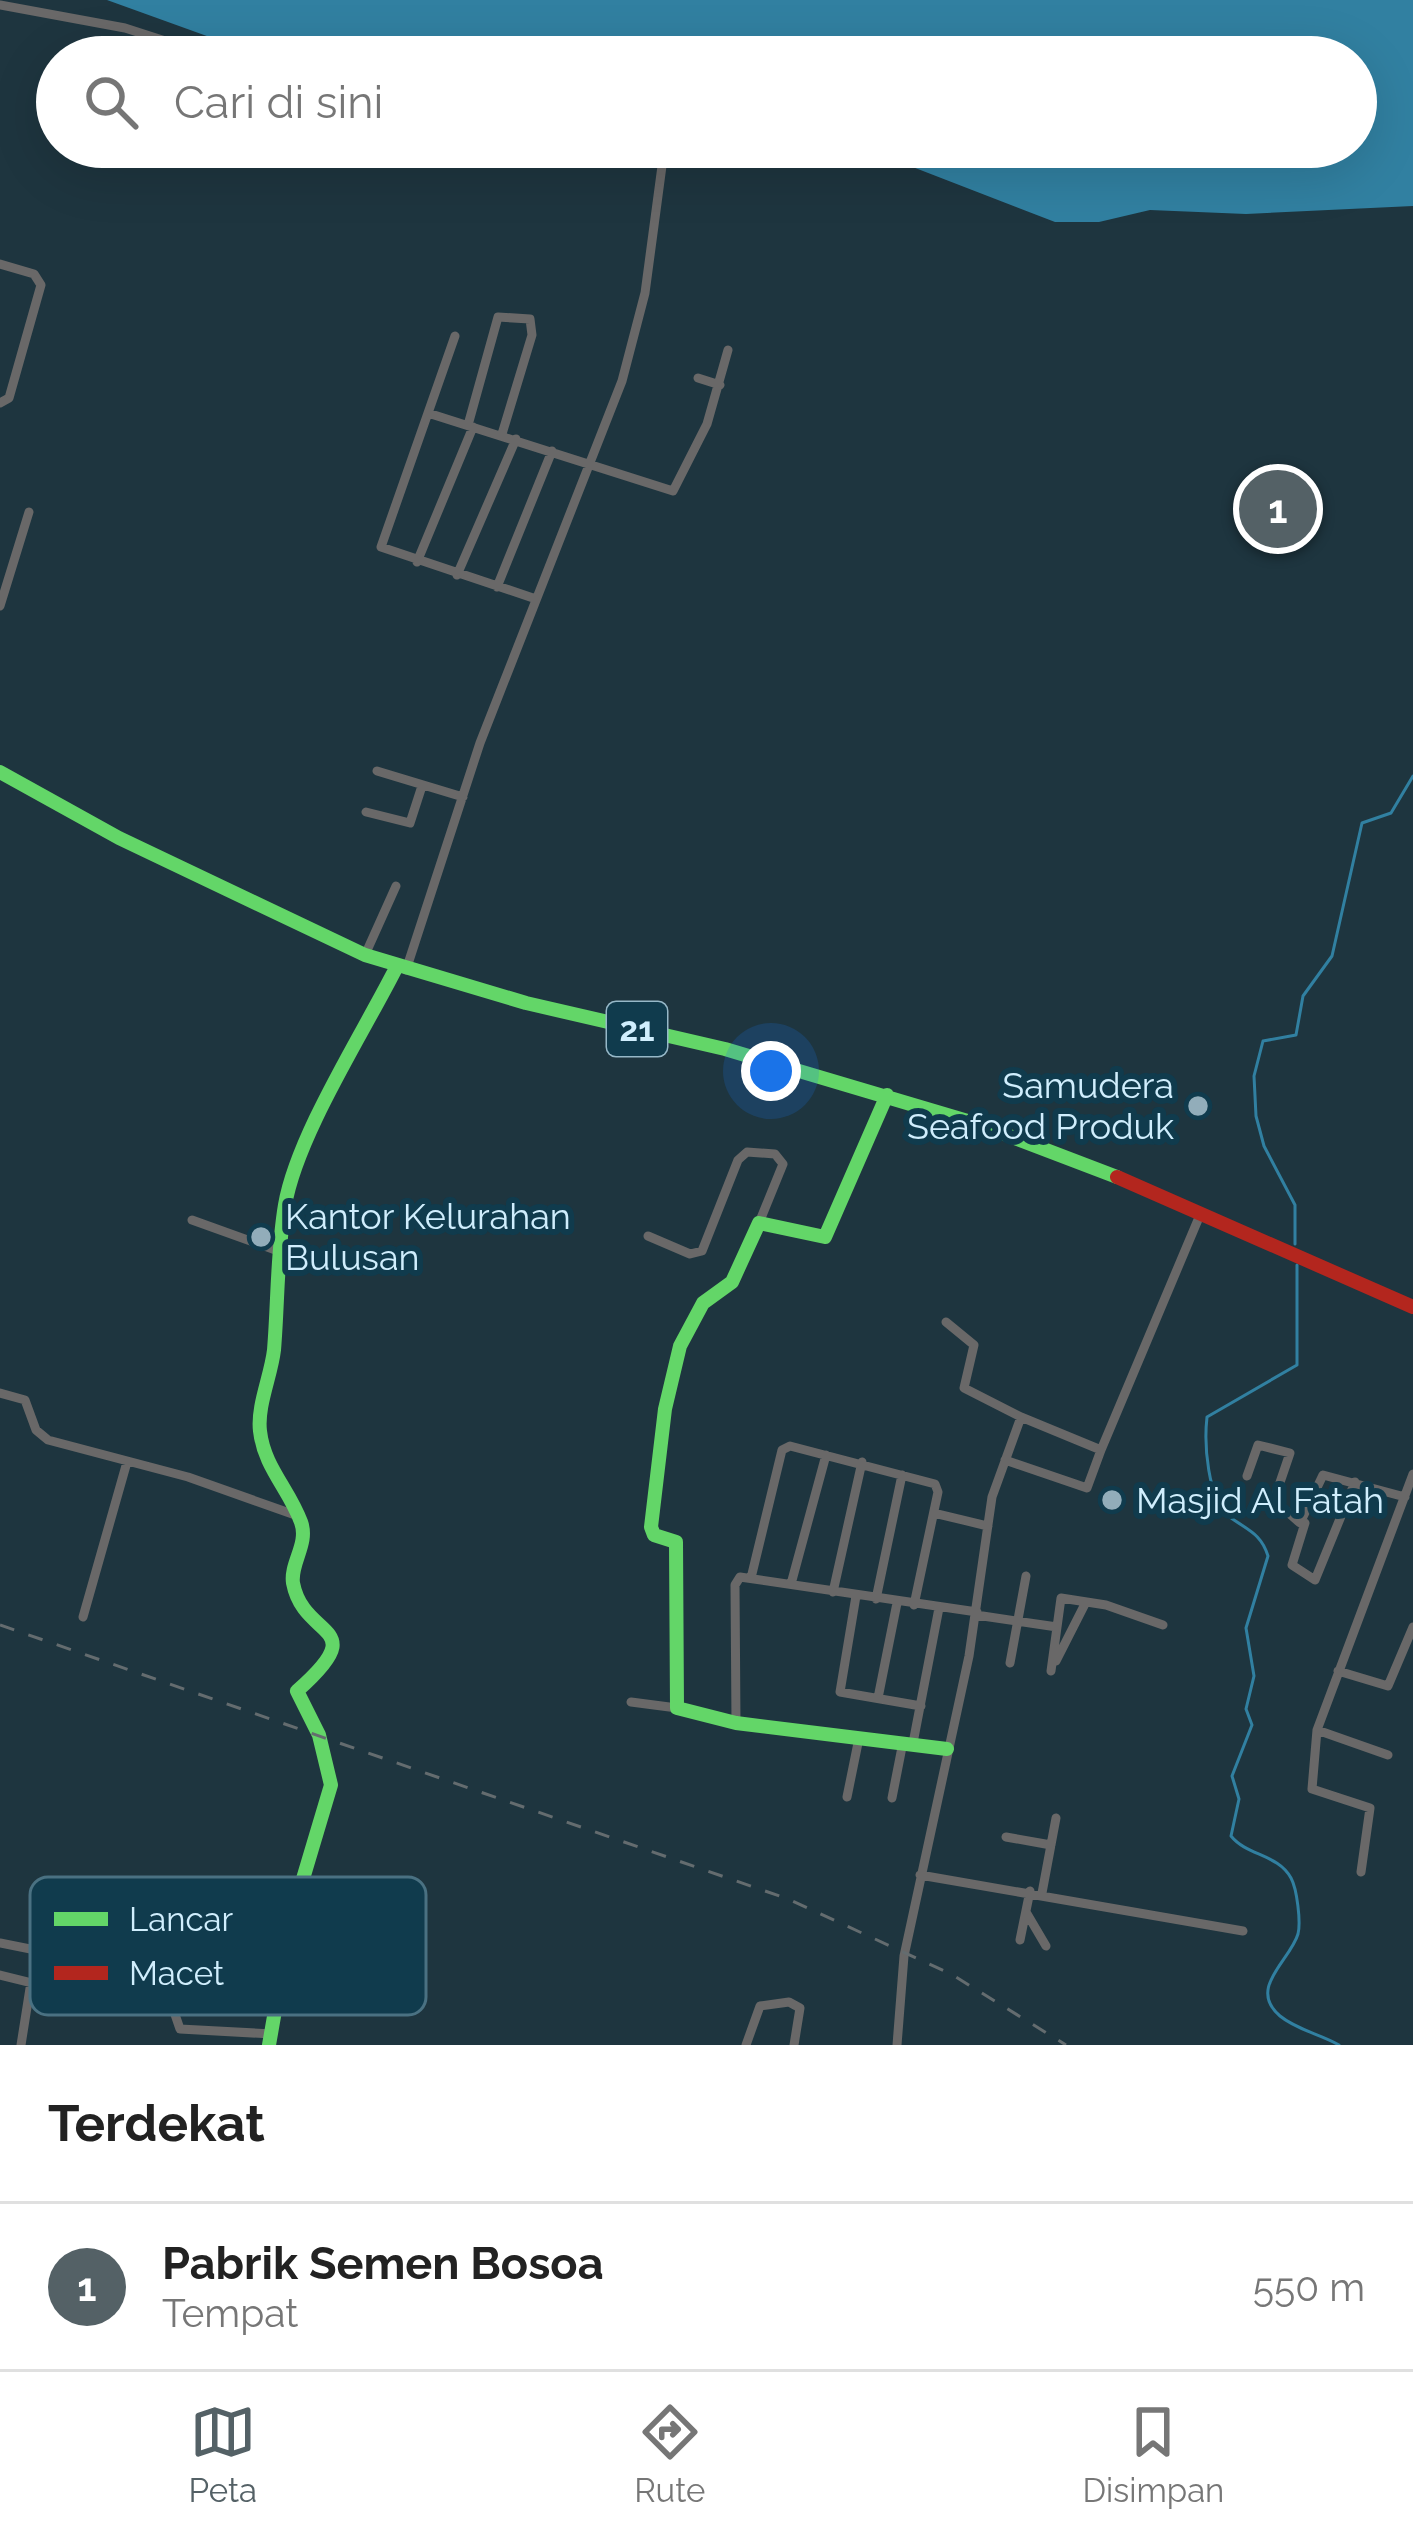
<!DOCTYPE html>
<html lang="id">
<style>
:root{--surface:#fff;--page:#f6f6f6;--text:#222;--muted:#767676;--line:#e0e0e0;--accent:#546166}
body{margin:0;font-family:Raleway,sans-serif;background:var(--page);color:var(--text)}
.you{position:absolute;left:771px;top:1071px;width:42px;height:42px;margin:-30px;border:9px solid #fff;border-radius:50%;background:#1a73e8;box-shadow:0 0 0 18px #1a73e833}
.badge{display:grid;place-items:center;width:78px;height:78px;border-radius:50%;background:var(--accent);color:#fff;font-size:39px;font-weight:700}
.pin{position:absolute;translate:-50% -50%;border:6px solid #fff;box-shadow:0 3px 12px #0006}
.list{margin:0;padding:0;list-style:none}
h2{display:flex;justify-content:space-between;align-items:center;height:156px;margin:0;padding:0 48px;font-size:51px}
h2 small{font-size:39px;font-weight:400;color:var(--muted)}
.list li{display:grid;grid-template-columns:78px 1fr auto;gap:36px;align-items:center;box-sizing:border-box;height:168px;padding:0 48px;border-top:3px solid var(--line)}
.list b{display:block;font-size:45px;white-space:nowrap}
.list p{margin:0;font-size:39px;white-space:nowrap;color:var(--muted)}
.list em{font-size:39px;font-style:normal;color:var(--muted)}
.icon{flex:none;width:66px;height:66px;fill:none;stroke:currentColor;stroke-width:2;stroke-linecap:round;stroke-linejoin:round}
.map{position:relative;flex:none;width:1413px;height:2045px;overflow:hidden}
.search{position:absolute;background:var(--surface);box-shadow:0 12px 48px #0002;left:36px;right:36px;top:36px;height:132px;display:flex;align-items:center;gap:30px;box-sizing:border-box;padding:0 42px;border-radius:66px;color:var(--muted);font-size:45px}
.sheet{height:324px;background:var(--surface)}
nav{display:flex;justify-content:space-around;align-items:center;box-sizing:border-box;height:168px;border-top:3px solid var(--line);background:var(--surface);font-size:33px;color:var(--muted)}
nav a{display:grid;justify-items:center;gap:6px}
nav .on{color:var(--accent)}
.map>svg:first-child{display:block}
</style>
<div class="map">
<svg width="1413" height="2045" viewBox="0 0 1413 2045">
<rect width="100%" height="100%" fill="#1e353f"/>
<path fill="#3180a1" d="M 107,0 L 1413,0 L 1413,206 L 1246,214 L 1150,210 L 1099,222 L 1055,222 L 861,147 L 1356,147 L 1356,57 L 265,57 Z"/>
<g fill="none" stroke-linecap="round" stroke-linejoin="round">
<path stroke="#3180a1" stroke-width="3" d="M 1295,1244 L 1295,1205 L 1264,1146 L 1256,1116 L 1254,1076 L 1263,1041 L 1296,1035 L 1303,996 L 1332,956 L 1362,823 L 1391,813 L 1413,776
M 1297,1265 L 1297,1365 L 1207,1417 C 1204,1443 1207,1499 1230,1517 C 1247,1530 1261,1533 1268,1556 L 1246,1628 L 1254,1676 L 1246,1709 L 1252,1725 L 1232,1776 L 1239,1799 L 1231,1836 C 1247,1856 1278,1854 1291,1878 C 1297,1889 1301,1922 1298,1934 C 1290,1961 1247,1988 1280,2016 C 1297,2030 1320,2034 1339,2045"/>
<path stroke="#696868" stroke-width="9" d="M 0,5 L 125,28 L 215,57
M 0,264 L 34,274 L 41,285 L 9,398 L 0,403
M 455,336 L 381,547 L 536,599
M 698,378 L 720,385
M 431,414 L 673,491 L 707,424 L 728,350
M 468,425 L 498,317 L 530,319 L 532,335 L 502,434
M 417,562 L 473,427
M 457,575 L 516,439
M 497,587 L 552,451
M 0,606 L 29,512
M 377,771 L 463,797
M 366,812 L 410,823 L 422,786
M 365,955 L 396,886
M 406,970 L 480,743 L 622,381 L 645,293 L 664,151
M 192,1220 L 281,1252
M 648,1236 L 690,1254 L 702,1251 L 738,1160 L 747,1152 L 775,1154 L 783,1164 L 759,1223
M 946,1322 L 974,1345 L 964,1388 L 1021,1417
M 0,1393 L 25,1400 L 36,1430 L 48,1440 L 188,1477 L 298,1516
M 1005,1460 L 1087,1488 L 1101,1450
M 1247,1476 L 1258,1445 L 1290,1453 L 1274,1500 L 1300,1523 L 1323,1475 L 1405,1497
M 934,1513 L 988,1526
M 1305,1523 L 1292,1565 L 1315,1580 L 1355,1482
M 751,1578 L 782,1450 L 790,1446 L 935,1484 L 938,1492 L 914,1605
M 791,1584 L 826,1455
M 833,1592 L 862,1462
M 856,1596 L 840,1692 L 921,1706
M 876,1599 L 902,1475
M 976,1615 L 1057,1627
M 83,1617 L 127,1462
M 1056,1661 L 1086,1602
M 1010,1663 L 1026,1576
M 1051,1671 L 1061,1598 L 1106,1605 L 1163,1625
M 1338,1671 L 1388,1686 L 1413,1627
M 878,1698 L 897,1603
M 631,1702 L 677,1708
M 736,1723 L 735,1585 L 740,1577 L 977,1612
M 1317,1730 L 1388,1755
M 913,1743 L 939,1608
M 847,1797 L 859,1738
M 892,1798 L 903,1742
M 1006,1837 L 1051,1845
M 1361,1872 L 1370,1808 L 1312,1789 L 1317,1730 L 1413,1474
M 920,1875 L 1243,1931
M 1042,1893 L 1056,1818
M 1026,1912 L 1046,1946
M 1020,1940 L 1030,1891
M 0,1943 L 110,1965
M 0,1975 L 97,1999 L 169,1997 L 180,2029 L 272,2034
M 21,2045 L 31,1982
M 746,2045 L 760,2006 L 789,2002 L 800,2008 L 794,2045
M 897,2045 L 904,1956 L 969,1656 L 992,1497 L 1021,1417 L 1101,1450 L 1200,1215"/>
<path stroke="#63d668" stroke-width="14" d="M 0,772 L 119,838 L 365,955 L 526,1003 L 725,1049 L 981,1125 L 1117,1177
M 887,1095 L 825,1237 L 759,1223 L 732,1282 L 703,1303 L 680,1346 L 665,1409 L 651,1527 L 654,1535 L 676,1542 L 677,1708 L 736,1723 L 947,1749
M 269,2045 L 291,1919 L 331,1785 L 319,1735 L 297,1691 C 374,1623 304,1641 293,1583 C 290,1563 309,1544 301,1522 C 289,1489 264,1467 260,1431 C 257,1406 271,1376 274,1350 C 278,1302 277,1252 285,1205 C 297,1135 364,1032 397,966"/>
<path stroke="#b3261e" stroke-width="14" d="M 1117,1177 L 1413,1307"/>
<path stroke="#646c6f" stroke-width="3" stroke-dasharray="15 15" stroke-linecap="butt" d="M 0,1625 L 788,1899 L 951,1974 L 1066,2045"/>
</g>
<g fill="#92adba" stroke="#103b4d" stroke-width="4.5">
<circle cx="1198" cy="1106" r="12"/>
<circle cx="261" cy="1237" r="12"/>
<circle cx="1112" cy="1500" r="12"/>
</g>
<g text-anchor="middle" stroke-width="12" stroke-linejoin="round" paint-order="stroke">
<rect fill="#103b4d" stroke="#96b8c8" stroke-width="3" x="607" y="1002" width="60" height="54" rx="9"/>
<g font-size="33" font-weight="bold" fill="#d0eefd">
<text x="637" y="1041">21</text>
</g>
<g font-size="36" fill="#d0eefd" stroke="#103b4d" text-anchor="start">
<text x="1174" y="1098" text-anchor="end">Samudera<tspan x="1174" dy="41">Seafood Produk</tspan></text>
<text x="285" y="1229">Kantor Kelurahan<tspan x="285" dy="41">Bulusan</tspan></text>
<text x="1136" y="1513">Masjid Al Fatah</text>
</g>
</g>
<rect x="30" y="1877" width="396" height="138" rx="18" fill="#103b4d" stroke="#4a7182" stroke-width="3"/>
<rect x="54" y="1912" width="54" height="14" fill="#63d668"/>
<rect x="54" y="1966" width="54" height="14" fill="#b3261e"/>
<g font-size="33" fill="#d0eefd">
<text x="129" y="1931">Lancar</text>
<text x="129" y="1985">Macet</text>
</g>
</svg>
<div class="you"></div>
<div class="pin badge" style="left:1278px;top:509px">1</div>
<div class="search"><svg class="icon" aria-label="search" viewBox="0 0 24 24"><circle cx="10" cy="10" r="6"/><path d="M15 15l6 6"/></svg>Cari di sini</div>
</div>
<section class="sheet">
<h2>Terdekat<small></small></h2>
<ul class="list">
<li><span class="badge">1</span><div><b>Pabrik Semen Bosoa</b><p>Tempat</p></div><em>550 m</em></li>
</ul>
</section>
<nav>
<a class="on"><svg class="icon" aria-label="map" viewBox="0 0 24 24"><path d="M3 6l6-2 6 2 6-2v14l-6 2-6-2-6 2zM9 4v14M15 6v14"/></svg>Peta</a>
<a><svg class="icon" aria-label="directions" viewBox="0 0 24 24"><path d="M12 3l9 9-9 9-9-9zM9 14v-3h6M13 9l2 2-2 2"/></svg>Rute</a>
<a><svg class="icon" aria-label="saved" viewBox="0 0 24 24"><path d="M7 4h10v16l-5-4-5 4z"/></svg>Disimpan</a>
</nav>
